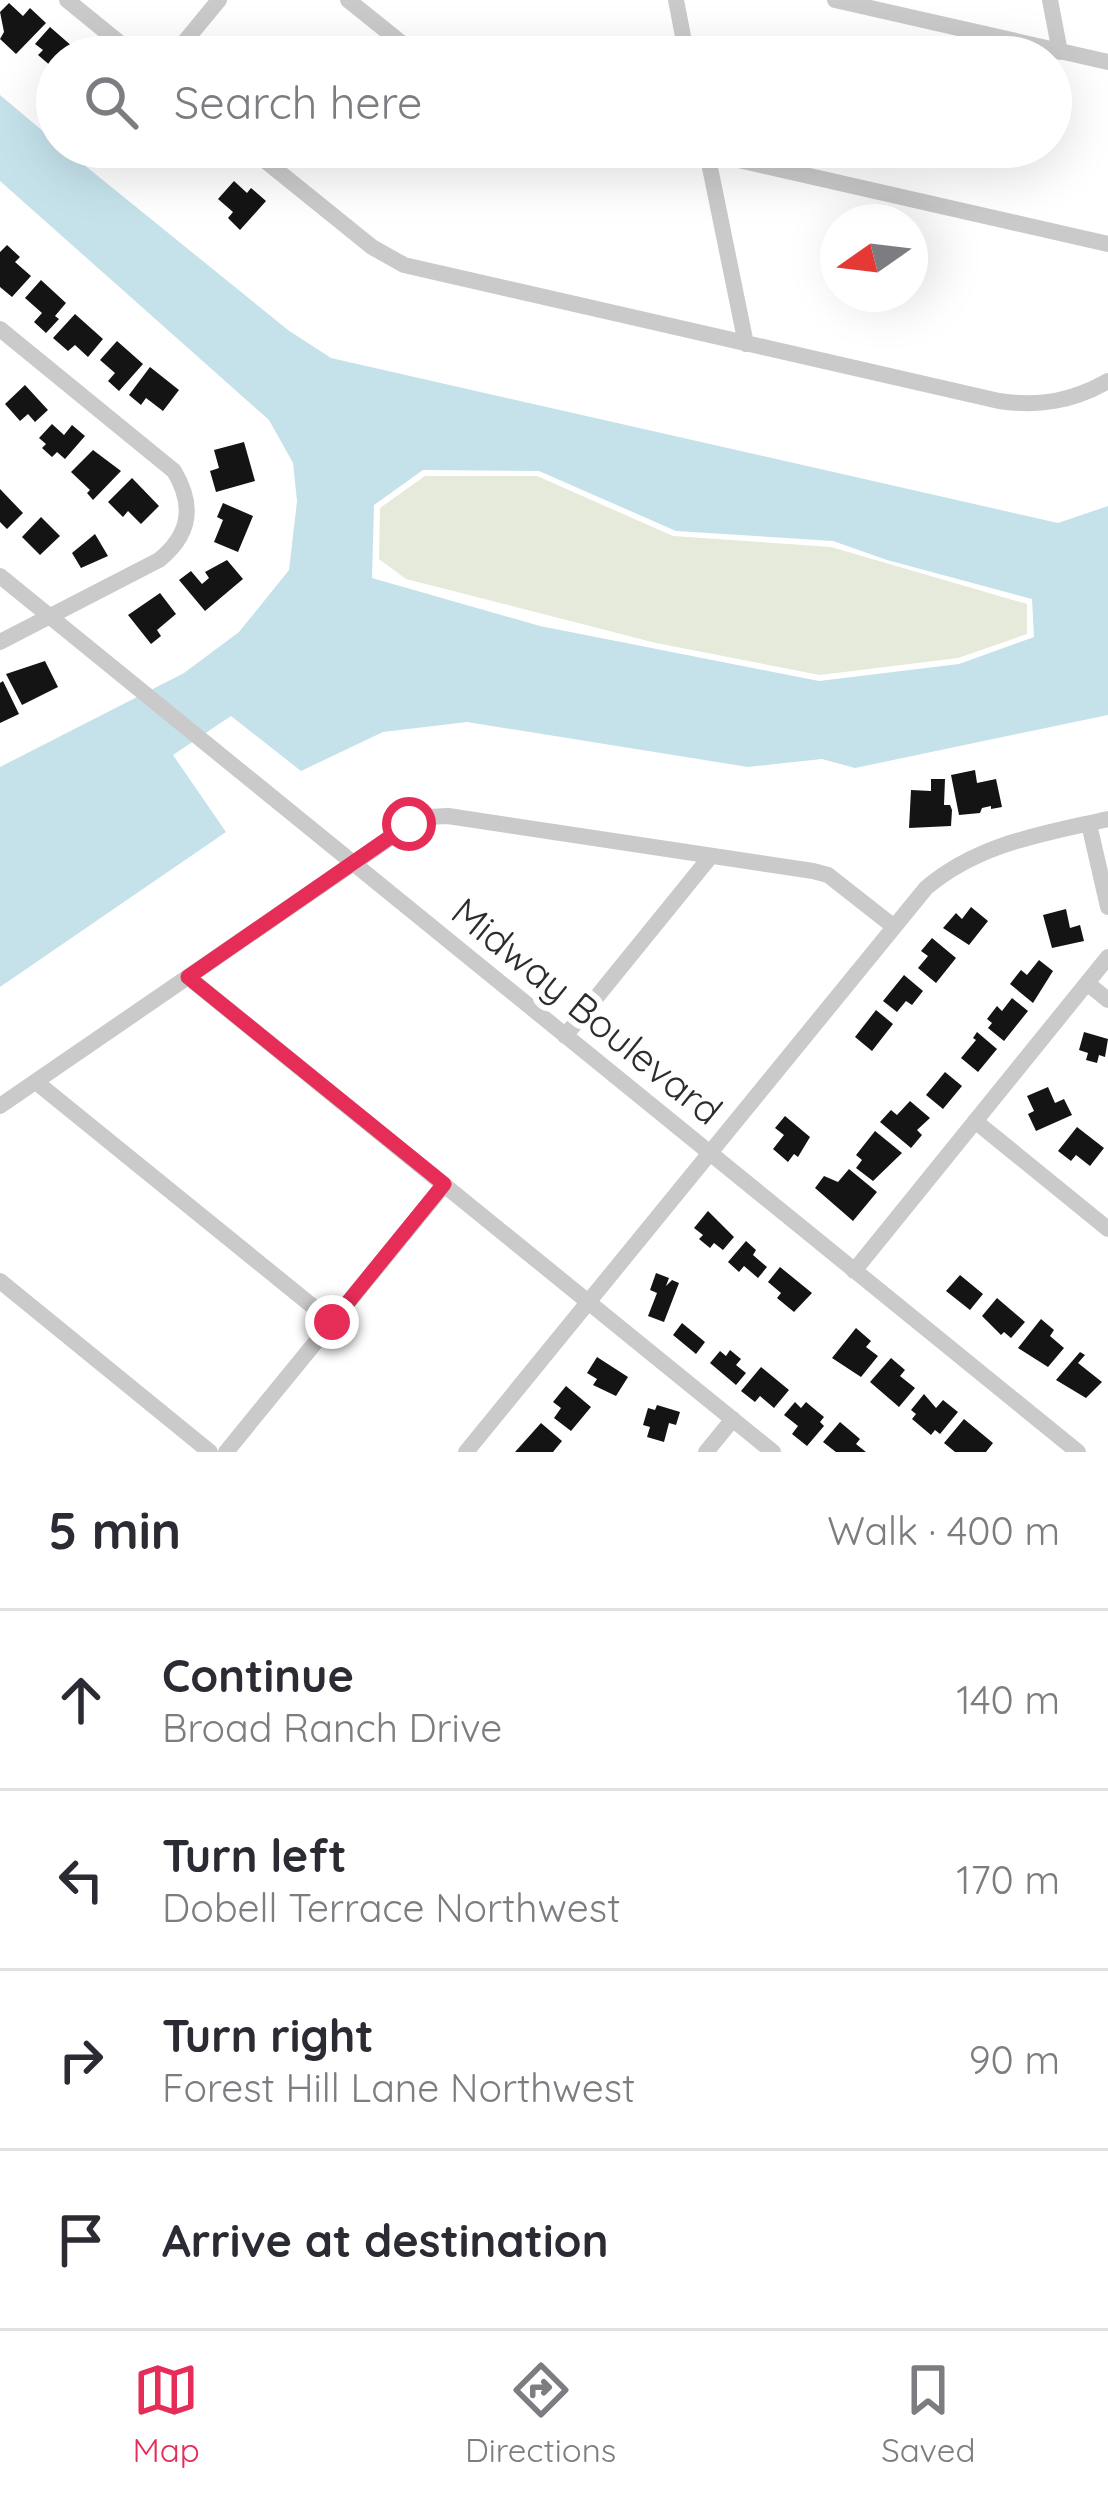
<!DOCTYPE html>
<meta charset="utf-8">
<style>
:root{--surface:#fff;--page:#f7f7f7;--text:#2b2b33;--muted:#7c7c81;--line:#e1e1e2;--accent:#e52d57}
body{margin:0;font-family:Quicksand,sans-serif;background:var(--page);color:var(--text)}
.compass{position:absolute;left:820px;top:204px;width:108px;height:108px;border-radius:50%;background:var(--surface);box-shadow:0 12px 48px #0002;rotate:256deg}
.stop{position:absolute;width:36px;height:36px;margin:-27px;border:9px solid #e52d57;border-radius:50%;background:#fff}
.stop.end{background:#e52d57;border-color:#fff;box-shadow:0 3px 12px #0008}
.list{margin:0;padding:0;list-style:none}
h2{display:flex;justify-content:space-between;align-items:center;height:156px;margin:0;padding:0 48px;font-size:51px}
h2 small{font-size:39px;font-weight:400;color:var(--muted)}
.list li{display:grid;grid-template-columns:78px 1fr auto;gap:36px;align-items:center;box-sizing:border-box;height:180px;padding:0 48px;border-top:3px solid var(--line)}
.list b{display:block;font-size:45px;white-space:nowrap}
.list p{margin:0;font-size:39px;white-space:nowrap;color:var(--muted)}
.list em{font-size:39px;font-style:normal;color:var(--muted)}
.icon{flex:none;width:66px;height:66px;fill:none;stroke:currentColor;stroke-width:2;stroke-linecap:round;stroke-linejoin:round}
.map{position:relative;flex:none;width:1108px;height:1452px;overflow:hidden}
.search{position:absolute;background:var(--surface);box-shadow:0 12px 48px #0002;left:36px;right:36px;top:36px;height:132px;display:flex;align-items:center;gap:30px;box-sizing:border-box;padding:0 42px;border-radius:66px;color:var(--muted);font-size:45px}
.sheet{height:876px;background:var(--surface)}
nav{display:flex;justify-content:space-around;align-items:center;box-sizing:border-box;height:168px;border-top:3px solid var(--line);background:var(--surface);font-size:33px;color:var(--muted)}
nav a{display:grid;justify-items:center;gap:6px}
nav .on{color:var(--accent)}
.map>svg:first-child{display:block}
</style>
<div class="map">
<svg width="1108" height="1452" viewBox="0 0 1108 1452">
<rect width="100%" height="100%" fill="#fff"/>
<path fill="#e5eada" d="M 425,476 L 537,476 L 673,536 L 831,547 L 1027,604 L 1027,634 L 958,658 L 820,675 L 656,643 L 406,579 L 379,559 L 380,508 Z"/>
<path fill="#c5e2eb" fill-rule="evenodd" d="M 0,95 L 57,143 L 57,147 L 62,147 L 288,330 L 331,358 L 1058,523 L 1108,506 L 1108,715 L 855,768 L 822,759 L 748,767 L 467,722 L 383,732 L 301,771 L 231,716 L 173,755 L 226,832 L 0,987 L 0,767 L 184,673 L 239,632 L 289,570 L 297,501 L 293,463 L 269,420 L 0,181 ZM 423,470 L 539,471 L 676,531 L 833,541 L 887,560 L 1032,599 L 1034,637 L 959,664 L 819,681 L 540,626 L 372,578 L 374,505 Z"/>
<path fill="#141414" d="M 9,3 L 23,16 L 30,8 L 46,23 L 16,54 L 0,39 L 4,32 L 0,12 Z
M 50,27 L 81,54 L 78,57 L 57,57 L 52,67 L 38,55 L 43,50 L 35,44 Z
M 234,181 L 247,193 L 251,188 L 266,201 L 240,230 L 228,218 L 233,212 L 218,199 Z
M 7,245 L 20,257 L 15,262 L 31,276 L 12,297 L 0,287 L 0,252 Z
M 41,280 L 66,303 L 55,316 L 59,319 L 46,333 L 34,322 L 42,313 L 25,298 Z
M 75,314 L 103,339 L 88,357 L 75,345 L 68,351 L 53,338 Z
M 117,341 L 143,364 L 119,391 L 108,381 L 115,373 L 100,360 Z
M 150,367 L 179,390 L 163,411 L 146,398 L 141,405 L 129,395 Z
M 25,385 L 48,410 L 35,422 L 28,414 L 20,421 L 5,404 Z
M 52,424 L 64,435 L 72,425 L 85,436 L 65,459 L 57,452 L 52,457 L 42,448 L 46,444 L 39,438 Z
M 244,442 L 255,481 L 216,492 L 210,471 L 219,468 L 214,450 Z
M 93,450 L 121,471 L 93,500 L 87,493 L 90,490 L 71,472 Z
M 132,478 L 159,506 L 141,524 L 128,511 L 123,517 L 108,502 Z
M 0,489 L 23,513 L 7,529 L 0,522 Z
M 223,503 L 253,516 L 238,552 L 214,542 L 223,520 L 217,517 Z
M 41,517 L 60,536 L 40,555 L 22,537 Z
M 95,534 L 108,556 L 81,568 L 72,553 Z
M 227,560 L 243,579 L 205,611 L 179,580 L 191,571 L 202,584 L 209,578 L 205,572 Z
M 160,593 L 176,614 L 157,630 L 161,636 L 151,644 L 128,615 Z
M 45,661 L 58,687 L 22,705 L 6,674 Z
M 3,681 L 19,714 L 0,723 L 0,683 Z
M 975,770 L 977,783 L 996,779 L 1002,807 L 991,809 L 991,806 L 982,808 L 980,813 L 959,815 L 951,775 Z
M 931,779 L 945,779 L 944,805 L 950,805 L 952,810 L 951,826 L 909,828 L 911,790 L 931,791 Z
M 971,907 L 988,921 L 969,945 L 943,928 L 956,913 L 962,919 Z
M 1066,909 L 1070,928 L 1080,925 L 1084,941 L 1052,948 L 1043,915 Z
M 932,938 L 956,958 L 936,983 L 918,968 L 928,956 L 921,951 Z
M 1039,960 L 1053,971 L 1033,1003 L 1010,984 L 1021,970 L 1027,975 Z
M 904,975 L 923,991 L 912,1005 L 906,1001 L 897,1012 L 883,1001 Z
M 1012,998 L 1028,1011 L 1004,1041 L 988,1028 L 992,1023 L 987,1019 L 997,1006 L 1002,1011 Z
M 876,1010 L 893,1024 L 872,1051 L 855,1037 Z
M 977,1032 L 997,1049 L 978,1072 L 961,1058 L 976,1040 L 973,1038 Z
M 1084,1032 L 1108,1039 L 1105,1057 L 1099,1055 L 1097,1063 L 1086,1060 L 1088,1053 L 1079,1050 Z
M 945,1072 L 962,1086 L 943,1109 L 926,1095 Z
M 1048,1087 L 1055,1103 L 1064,1099 L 1072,1115 L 1036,1131 L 1028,1114 L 1034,1111 L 1027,1096 Z
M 910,1101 L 930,1118 L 917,1130 L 922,1135 L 911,1148 L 880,1122 L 891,1110 L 897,1115 Z
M 785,1116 L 810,1137 L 798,1157 L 794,1154 L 788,1162 L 773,1149 L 784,1135 L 775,1128 Z
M 1077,1127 L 1104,1148 L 1090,1166 L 1076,1155 L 1071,1161 L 1058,1151 Z
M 875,1131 L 902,1153 L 873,1181 L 856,1168 L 862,1160 L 856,1155 Z
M 849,1169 L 877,1192 L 853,1221 L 815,1188 L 824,1176 L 838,1182 Z
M 708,1211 L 734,1237 L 723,1250 L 714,1243 L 710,1248 L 699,1239 L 703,1235 L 694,1228 Z
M 746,1241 L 756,1250 L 753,1255 L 767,1267 L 758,1278 L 744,1266 L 739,1272 L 728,1262 Z
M 780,1267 L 812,1293 L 794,1312 L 777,1298 L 781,1293 L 768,1282 Z
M 656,1273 L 669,1278 L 666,1286 L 672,1280 L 679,1283 L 664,1322 L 648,1316 L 657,1293 L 650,1290 Z
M 960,1275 L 983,1294 L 970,1310 L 946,1291 Z
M 997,1298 L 1025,1322 L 1011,1338 L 1004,1332 L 1001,1335 L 982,1316 Z
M 1041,1319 L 1054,1330 L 1050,1336 L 1064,1348 L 1048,1367 L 1018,1348 Z
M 682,1323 L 705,1342 L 696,1354 L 673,1335 Z
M 856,1328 L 871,1341 L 866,1347 L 878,1356 L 861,1377 L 832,1358 Z
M 730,1350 L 741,1359 L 736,1365 L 746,1373 L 736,1385 L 710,1363 L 720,1351 L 726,1356 Z
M 1080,1352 L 1085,1355 L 1078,1363 L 1102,1382 L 1086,1398 L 1056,1380 Z
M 597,1357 L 628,1377 L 616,1396 L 593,1385 L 597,1379 L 587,1373 Z
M 891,1358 L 905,1370 L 900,1376 L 915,1388 L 899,1407 L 870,1382 Z
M 761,1367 L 789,1390 L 774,1408 L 760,1396 L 755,1402 L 741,1391 Z
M 566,1386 L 591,1407 L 571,1431 L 554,1418 L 561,1408 L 553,1402 Z
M 924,1394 L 936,1408 L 943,1400 L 958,1412 L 940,1434 L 935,1430 L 931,1435 L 912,1419 L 916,1414 L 911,1410 Z
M 795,1402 L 801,1408 L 806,1402 L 824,1417 L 820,1422 L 824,1426 L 807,1446 L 792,1434 L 798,1426 L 784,1415 Z
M 657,1405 L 680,1412 L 676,1425 L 669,1423 L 664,1442 L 647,1437 L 650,1427 L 643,1425 L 648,1408 L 655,1410 Z
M 964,1419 L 993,1443 L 986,1452 L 955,1452 L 944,1443 Z
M 840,1422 L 860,1439 L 856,1444 L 866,1452 L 836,1452 L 823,1442 Z
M 541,1423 L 562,1441 L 553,1452 L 515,1452 Z"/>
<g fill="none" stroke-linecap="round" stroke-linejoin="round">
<path stroke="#cacaca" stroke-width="16" d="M 67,0 L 137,57
M 348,0 L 419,57
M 676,0 L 687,57
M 835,0 L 1108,62
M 1050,0 L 1060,52
M 172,57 L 219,0
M 248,147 L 372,247 L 404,265 L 999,401 C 1039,407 1073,401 1108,381
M 682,147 L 1108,244
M 706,148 L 746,344
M 0,329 L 174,471 C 195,506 190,535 159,560 L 0,642
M 0,576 L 1078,1452
M 1089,824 L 1108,907
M 188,977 L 773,1452
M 1087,983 L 1108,1000
M 565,1036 L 711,856
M 36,1082 L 332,1322
M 0,1106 L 409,825 L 428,817 L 448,816 L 813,871 L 828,875 L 893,926
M 975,1121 L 1108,1229
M 854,1271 L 1108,957
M 0,1281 L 210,1452
M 226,1452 L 444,1185
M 466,1452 L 926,888 C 979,843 1043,834 1108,819
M 706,1452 L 733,1419"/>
</g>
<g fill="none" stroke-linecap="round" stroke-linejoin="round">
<path stroke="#e52d57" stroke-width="15" d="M 332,1322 L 444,1184 L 188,977 L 409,824"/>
</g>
<g text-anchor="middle" stroke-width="12" stroke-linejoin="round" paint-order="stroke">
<g font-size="39" fill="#2d2d2d" stroke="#fff">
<text transform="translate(587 1011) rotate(39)" y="14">Midway Boulevard</text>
</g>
</g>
</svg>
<svg class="compass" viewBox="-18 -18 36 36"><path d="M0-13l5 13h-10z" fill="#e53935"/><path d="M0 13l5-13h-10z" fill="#7c7c81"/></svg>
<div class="stop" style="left:409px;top:824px"></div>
<div class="stop end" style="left:332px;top:1322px"></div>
<div class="search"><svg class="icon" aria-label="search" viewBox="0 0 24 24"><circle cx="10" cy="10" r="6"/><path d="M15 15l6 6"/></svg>Search here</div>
</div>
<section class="sheet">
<h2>5 min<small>Walk · 400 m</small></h2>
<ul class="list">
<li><svg class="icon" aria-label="ahead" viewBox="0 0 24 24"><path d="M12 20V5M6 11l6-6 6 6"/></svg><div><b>Continue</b><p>Broad Ranch Drive</p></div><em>140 m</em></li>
<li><svg class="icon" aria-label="left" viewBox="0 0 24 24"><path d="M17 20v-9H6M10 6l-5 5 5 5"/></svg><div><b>Turn left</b><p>Dobell Terrace Northwest</p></div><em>170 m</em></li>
<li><svg class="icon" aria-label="right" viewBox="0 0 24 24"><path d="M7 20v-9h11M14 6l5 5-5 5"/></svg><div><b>Turn right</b><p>Forest Hill Lane Northwest</p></div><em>90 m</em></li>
<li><svg class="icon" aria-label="arrive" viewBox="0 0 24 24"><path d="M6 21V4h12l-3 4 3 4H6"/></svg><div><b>Arrive at destination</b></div></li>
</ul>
</section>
<nav>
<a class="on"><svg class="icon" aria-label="map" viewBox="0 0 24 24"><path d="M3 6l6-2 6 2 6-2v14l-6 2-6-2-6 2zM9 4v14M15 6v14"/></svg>Map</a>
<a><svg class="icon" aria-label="directions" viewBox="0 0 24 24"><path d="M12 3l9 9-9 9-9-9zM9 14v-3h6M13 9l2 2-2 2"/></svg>Directions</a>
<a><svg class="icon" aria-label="saved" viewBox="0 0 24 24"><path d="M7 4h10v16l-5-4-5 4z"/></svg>Saved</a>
</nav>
